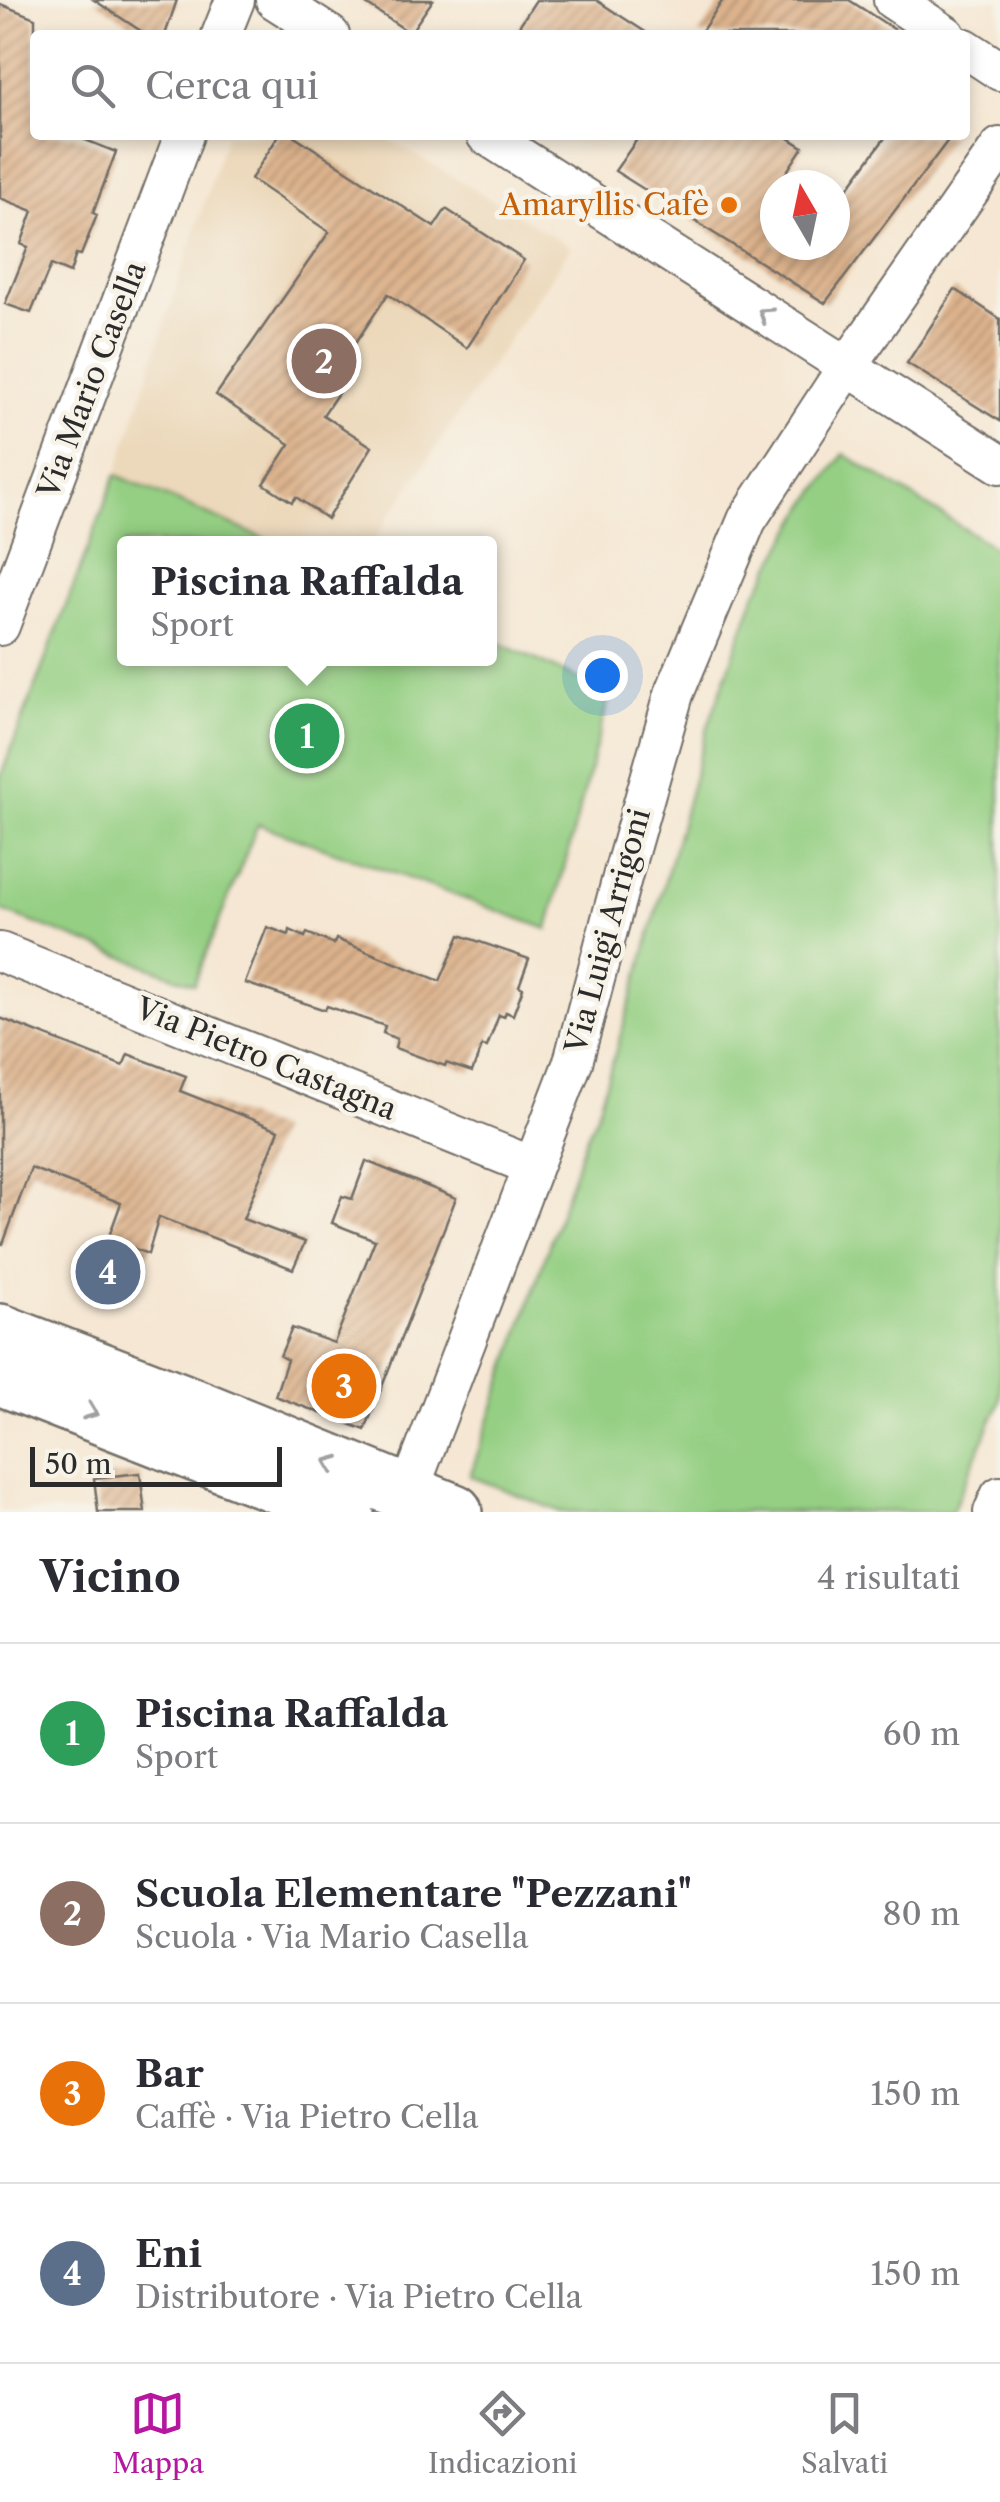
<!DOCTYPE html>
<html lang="it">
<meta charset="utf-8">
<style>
:root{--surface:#fff;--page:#f2f2f3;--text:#2b2b33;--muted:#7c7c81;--line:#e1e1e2;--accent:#b5179e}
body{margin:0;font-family:"Libre Caslon Text",serif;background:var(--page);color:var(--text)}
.compass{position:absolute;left:760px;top:170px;width:90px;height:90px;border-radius:50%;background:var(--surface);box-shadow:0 5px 15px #0003;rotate:351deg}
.scale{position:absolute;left:30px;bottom:25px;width:252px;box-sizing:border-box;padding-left:10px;border:5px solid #2b2b2b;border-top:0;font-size:28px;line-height:35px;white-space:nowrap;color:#2b2b2b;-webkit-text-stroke:8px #f7f3e8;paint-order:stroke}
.you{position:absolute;left:602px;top:675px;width:35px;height:35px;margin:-25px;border:8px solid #fff;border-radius:50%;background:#1a73e8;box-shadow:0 0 0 15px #1a73e833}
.badge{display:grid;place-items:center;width:65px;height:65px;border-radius:50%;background:var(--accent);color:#fff;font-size:32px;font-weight:700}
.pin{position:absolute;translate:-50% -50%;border:5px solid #fff;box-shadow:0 2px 10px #0006}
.popup{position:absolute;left:117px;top:536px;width:380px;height:130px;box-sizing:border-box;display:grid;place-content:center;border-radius:10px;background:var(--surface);filter:drop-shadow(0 2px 8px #0005);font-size:32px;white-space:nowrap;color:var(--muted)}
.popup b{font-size:38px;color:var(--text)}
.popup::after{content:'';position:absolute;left:50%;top:100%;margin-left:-20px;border:20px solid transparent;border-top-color:var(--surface)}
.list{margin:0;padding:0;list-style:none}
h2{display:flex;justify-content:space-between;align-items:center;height:130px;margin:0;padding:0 40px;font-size:42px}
h2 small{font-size:32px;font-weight:400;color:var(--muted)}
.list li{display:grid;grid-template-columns:65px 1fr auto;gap:30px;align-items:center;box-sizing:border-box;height:180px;padding:0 40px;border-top:2px solid var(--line)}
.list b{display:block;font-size:38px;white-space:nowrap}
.list p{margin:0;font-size:32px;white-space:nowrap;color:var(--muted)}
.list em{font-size:32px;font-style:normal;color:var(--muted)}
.icon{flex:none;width:55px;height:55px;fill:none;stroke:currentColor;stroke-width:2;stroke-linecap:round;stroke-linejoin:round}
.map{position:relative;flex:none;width:1000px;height:1512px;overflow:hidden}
.search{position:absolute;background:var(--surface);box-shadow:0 5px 15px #0003;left:30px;right:30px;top:30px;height:110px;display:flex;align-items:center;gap:25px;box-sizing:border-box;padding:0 35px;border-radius:10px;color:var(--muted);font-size:38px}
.sheet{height:850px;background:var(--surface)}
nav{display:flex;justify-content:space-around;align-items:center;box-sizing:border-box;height:140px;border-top:2px solid var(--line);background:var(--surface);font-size:28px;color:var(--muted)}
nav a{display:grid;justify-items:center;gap:5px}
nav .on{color:var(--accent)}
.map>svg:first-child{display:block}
</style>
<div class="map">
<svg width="1000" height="1512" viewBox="0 0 1000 1512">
<defs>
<pattern id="building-hatch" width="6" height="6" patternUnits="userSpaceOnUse" patternTransform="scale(2.5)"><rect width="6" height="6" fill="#ddb38d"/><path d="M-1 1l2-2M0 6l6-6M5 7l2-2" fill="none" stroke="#b39273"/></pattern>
</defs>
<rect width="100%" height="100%" fill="#f7f3e8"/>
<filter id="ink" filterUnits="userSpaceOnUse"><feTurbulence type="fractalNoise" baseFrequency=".01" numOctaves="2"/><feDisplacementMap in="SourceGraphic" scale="20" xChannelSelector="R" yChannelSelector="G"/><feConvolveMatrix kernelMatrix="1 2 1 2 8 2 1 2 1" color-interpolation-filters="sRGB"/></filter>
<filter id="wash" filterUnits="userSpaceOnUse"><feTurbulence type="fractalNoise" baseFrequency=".0048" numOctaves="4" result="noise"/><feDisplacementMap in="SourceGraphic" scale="40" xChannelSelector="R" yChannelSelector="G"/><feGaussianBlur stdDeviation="2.25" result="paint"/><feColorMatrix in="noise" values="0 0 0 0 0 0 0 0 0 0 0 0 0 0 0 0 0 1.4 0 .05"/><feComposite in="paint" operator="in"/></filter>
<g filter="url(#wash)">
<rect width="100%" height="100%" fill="#f5e7d3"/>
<path fill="#ecd8ba" d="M 226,135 L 382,135 L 571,247 L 372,543 L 274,543 L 116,475 Z"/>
<path fill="#94cf83" stroke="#607d57" stroke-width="2.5" d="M 844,454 L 1000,551 L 1000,1401 L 952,1512 L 561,1512 L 470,1476 L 585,1140 L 596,1116 L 640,971 L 707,729 L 755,595 L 806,506 Z
M 116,475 L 274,543 L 124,544 L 124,658 L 490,658 L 490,639 L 610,693 L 548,929 L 258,824 L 194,984 L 0,910 L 0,778 Z"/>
<g id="blocks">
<path fill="url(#building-hatch)" d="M 94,0 L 177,0 L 165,35 L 147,35 Z
M 360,0 L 433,0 L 410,33 Z
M 536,0 L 596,0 L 650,35 L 513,35 Z
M 723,0 L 849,0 L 903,35 L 699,35 Z
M 0,4 L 35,18 L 35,135 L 73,135 L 116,152 L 93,213 L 97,215 L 81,255 L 76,254 L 70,273 L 51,265 L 31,313 L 5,304 L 28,247 L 21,244 L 33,211 L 0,198 Z
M 279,135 L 293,135 L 434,227 L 446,209 L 524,260 L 467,348 L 388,294 L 342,363 L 344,365 L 330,388 L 338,393 L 323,415 L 372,447 L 327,519 L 296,497 L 292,502 L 264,484 L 290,444 L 216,395 L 329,232 L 251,179 Z
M 640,135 L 784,135 L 803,147 L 778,185 L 775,185 L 775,245 L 835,245 L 835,206 L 887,135 L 952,135 L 825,303 L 615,171 Z
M 955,289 L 1000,319 L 1000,421 L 907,363 Z
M 267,927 L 289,935 L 290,930 L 305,937 L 307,933 L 334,944 L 336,939 L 440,981 L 460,935 L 529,959 L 519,986 L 523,988 L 513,1015 L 506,1012 L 504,1017 L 499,1015 L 487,1047 L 482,1046 L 472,1072 L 446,1063 L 445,1066 L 395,1048 L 397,1039 L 383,1033 L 385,1026 L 327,1006 L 325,1010 L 245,983 Z
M 0,1018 L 123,1066 L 128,1054 L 186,1076 L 180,1091 L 279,1130 L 243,1219 L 305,1242 L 293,1269 L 159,1217 L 148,1254 L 108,1239 L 121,1203 L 31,1168 L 3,1244 L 0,1243 Z
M 366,1161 L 456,1198 L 365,1430 L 275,1396 L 287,1360 L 280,1356 L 292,1328 L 334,1343 L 375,1240 L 332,1223 L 342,1196 L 352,1199 Z
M 140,1473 L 145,1512 L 98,1512 L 94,1478 Z"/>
</g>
</g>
<g filter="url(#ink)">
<use href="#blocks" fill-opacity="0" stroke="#726d66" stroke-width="2.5"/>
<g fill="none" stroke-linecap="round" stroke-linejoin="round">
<g stroke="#726d66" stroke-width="42">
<path id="street" d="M 275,0 L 330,35
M 893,0 L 946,35
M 221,35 L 235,0
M 965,48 L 1000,71
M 486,135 L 1000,464
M 0,626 L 184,135
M 0,952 L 532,1166
M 401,1512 L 573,1062 L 624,870 L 674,694 L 747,520 L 847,367 L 1000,147
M 993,1512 L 1000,1496"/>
</g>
<g stroke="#726d66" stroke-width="60">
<path id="secondary" d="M 0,1332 L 180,1401 L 454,1512
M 0,1377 L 346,1512"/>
</g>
<use href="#street" stroke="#fff" stroke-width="38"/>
<use href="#secondary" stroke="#fff" stroke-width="55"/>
</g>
<defs><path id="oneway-chevron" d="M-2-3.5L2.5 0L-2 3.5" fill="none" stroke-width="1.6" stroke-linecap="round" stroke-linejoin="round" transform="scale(2.5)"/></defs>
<g stroke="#a0a0a0">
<use href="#oneway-chevron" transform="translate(765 314) rotate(-147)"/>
<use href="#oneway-chevron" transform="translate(91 1412) rotate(21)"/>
<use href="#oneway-chevron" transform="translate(331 1463) rotate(-158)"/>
</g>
</g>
<circle fill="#e8710a" stroke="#f7f3e8" stroke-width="4" cx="729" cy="205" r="10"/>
<g text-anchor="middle" stroke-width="9" stroke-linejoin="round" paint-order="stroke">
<g font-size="30" fill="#c56008" stroke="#f7f3e8" text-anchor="end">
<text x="709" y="215">Amaryllis Cafè</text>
</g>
<g font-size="30" fill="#2b2b2b" stroke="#f7f3e8">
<text transform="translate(92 380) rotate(-69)" y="10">Via Mario Casella</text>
<text transform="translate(608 931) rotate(-75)" y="10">Via Luigi Arrigoni</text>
<text transform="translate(266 1059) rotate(22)" y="10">Via Pietro Castagna</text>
</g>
</g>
</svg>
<svg class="compass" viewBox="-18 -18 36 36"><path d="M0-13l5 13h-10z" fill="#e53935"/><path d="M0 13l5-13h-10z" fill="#7c7c81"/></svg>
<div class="scale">50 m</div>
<div class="you"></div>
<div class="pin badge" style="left:307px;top:736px;background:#2e9e5b">1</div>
<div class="popup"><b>Piscina Raffalda</b>Sport</div>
<div class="pin badge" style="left:324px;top:361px;background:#8d6e63">2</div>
<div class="pin badge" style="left:344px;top:1386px;background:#e8710a">3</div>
<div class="pin badge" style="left:108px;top:1272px;background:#5c6f8a">4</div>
<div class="search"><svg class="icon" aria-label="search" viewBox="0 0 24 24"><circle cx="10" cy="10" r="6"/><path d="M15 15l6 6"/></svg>Cerca qui</div>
</div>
<section class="sheet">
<h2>Vicino<small>4 risultati</small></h2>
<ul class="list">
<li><span class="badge" style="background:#2e9e5b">1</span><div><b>Piscina Raffalda</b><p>Sport</p></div><em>60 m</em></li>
<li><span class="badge" style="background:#8d6e63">2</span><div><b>Scuola Elementare &quot;Pezzani&quot;</b><p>Scuola · Via Mario Casella</p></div><em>80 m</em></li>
<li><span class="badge" style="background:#e8710a">3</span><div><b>Bar</b><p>Caffè · Via Pietro Cella</p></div><em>150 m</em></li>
<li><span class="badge" style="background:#5c6f8a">4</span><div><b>Eni</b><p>Distributore · Via Pietro Cella</p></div><em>150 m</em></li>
</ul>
</section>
<nav>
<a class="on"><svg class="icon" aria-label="map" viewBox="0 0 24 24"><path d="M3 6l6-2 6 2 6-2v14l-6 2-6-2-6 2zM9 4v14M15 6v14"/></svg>Mappa</a>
<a><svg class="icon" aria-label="directions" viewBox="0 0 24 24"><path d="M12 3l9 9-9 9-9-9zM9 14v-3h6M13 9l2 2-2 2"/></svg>Indicazioni</a>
<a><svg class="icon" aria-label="saved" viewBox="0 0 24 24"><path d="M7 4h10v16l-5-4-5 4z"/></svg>Salvati</a>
</nav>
